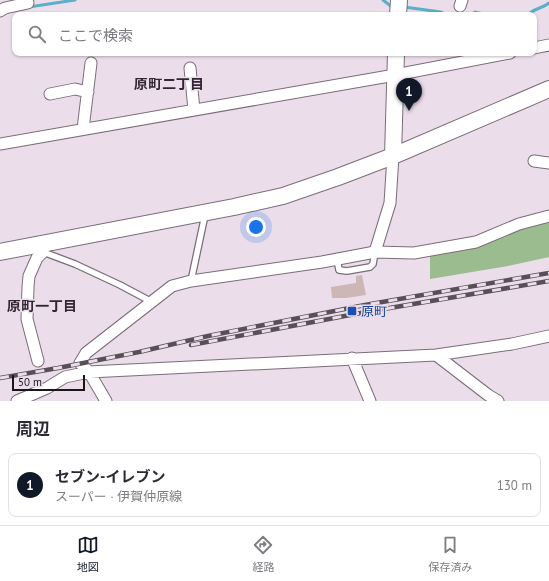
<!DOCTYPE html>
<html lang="ja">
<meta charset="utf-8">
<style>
:root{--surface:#fff;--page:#f2f2f3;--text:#2b2b33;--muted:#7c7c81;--line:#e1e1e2;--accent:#111827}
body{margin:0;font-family:"PT Sans","Noto Sans JP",sans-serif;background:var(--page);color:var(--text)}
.scale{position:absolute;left:12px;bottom:10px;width:73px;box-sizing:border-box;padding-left:4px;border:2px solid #1a151a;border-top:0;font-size:11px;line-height:14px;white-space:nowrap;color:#1a151a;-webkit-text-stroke:3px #ebddea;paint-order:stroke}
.you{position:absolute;left:256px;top:227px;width:14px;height:14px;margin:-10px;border:3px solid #fff;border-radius:50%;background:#1a73e8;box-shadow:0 0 0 6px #1a73e833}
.badge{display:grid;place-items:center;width:26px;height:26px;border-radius:50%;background:var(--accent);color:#fff;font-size:13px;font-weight:700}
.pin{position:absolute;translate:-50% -33px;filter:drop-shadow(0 1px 2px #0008)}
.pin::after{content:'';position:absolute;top:21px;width:14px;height:12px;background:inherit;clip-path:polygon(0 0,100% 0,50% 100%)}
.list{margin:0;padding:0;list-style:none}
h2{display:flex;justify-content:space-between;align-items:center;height:52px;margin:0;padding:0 16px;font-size:17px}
h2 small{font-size:13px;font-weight:400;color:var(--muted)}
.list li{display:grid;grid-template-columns:26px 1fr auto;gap:12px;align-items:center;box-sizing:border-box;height:64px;margin:0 8px 8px;padding:0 8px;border:1px solid var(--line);border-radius:8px}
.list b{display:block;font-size:15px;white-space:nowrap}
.list p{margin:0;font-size:13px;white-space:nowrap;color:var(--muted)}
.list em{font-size:13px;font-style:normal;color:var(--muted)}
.icon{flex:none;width:22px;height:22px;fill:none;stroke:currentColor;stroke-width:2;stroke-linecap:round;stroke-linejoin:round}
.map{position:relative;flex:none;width:549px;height:401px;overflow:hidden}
.search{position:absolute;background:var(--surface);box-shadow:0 1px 3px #0004;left:12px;right:12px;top:12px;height:44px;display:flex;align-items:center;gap:10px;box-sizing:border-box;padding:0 14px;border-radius:8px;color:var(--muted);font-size:15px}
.sheet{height:124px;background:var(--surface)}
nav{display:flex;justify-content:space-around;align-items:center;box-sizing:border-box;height:56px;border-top:1px solid var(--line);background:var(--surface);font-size:11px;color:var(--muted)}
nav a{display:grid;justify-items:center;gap:2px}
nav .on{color:var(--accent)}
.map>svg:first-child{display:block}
</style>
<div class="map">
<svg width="549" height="401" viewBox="0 0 549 401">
<rect width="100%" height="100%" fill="#ebddea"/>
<path fill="#9bbc8e" d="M 549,220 L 549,257 L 508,266 L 430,279 L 430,254 Z"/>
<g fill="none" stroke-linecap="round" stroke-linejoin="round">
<path stroke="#5bafc6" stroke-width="3" d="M 383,0 L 392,7 L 394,7
M 29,7 L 75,0
M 404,7 L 441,12 L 447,15
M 472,15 L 475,12 L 487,15
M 528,15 C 534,8 542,9 549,3"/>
</g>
<path fill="#ccb7b6" d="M 362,275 L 366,295 L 346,298 L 332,298 L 331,287 L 356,283 L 356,276 Z"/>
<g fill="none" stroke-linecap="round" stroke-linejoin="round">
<g stroke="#7a6d79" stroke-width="8">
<path id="lane" d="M 43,252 L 75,264 L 120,285 L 152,302
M 337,259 L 339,270 L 347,271 L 370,267 L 373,264 L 375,252
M 191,281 L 205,215"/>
</g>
<g stroke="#7a6d79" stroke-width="13">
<path id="street" d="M 460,6 L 462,0
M 0,11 L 5,8 L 28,3
M 534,48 L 549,45
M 190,68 L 194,110
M 50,94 L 75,89 L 88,92
M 83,129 L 91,63
M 0,144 L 395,75 L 510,53
M 534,161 L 549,163
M 375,252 L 414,253 L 476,242 L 519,224 L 549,216
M 436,355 L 488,395 L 498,401
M 352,358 L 370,401
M 38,361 L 27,319 L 28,287 L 29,276 L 37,258 L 43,252 L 41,243
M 17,401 L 47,388 L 65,377 L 89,372 L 436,355 L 512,344 L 549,336
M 106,401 L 89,372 L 80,363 L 86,353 L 172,286 L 191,281 L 322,262 L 375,252 L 390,203 L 393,156"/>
</g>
<g stroke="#7a6d79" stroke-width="18">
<path id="secondary" d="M 398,15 L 399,0
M 393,156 L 396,53
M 0,252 L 234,207 L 283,196 L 338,177 L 393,156 L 549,89"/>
</g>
<use href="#lane" stroke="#fff" stroke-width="5.5"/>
<use href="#street" stroke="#fff" stroke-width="11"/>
<use href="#secondary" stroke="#fff" stroke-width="16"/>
<g stroke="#585057" stroke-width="4.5">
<path id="rail" d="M 191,345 L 366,312 L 549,281
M 0,378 L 58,368 L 139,352 L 208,336 L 365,305 L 549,273"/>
</g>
<use href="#rail" stroke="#ebddea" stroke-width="3" stroke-dasharray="9" stroke-linecap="butt"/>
</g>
<rect fill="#1a4fb4" stroke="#ebddea" stroke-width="1.5" x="347" y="306" width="10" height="10" rx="2"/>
<g text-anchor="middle" stroke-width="3" stroke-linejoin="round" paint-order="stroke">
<g font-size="13" fill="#164399" stroke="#ebddea" text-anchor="start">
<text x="361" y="316">原町</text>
</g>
<g font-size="14" font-weight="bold" fill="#312631" stroke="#ebddea">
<text x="169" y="89">原町二丁目</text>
<text x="42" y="311">原町一丁目</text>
</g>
</g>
</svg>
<div class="scale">50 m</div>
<div class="you"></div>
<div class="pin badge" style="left:409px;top:111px">1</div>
<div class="search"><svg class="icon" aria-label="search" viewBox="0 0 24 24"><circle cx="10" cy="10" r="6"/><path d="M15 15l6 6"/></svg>ここで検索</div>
</div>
<section class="sheet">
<h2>周辺<small></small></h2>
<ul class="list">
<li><span class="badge">1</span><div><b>セブン-イレブン</b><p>スーパー · 伊賀仲原線</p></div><em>130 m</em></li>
</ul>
</section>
<nav>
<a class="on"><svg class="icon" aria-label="map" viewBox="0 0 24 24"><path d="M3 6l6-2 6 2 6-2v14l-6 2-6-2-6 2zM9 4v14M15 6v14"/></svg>地図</a>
<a><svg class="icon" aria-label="directions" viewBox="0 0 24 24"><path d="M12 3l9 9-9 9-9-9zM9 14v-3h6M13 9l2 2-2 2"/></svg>経路</a>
<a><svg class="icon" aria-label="saved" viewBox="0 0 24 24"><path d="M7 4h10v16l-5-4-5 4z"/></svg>保存済み</a>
</nav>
